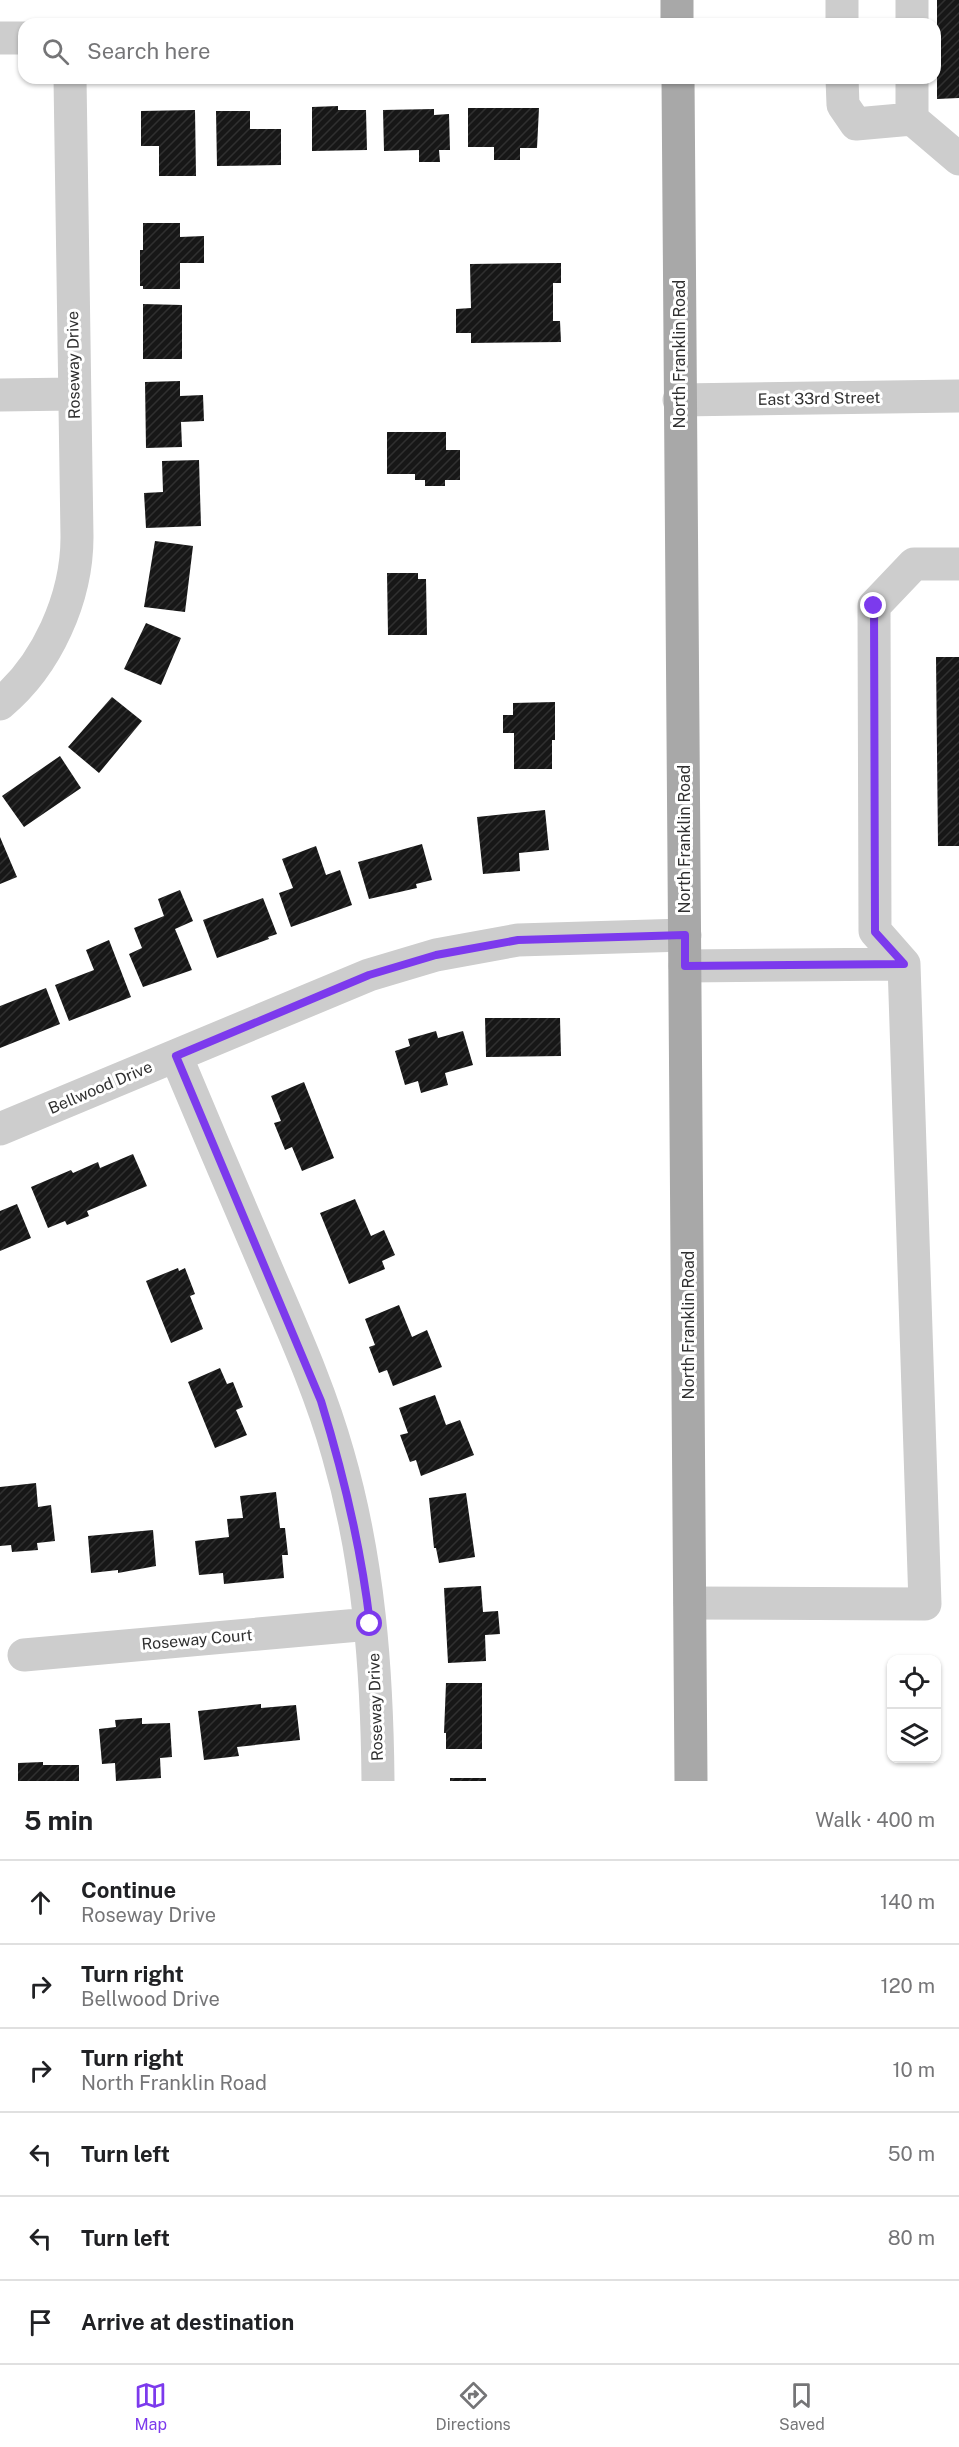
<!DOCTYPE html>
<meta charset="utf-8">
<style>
:root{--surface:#fff;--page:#f6f6f6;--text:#202124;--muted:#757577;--line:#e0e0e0;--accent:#7c3aed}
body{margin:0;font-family:"Public Sans",sans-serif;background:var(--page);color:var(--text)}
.controls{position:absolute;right:18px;bottom:18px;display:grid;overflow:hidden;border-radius:12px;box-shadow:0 2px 4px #0004}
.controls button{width:54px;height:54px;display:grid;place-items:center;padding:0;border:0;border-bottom:2px solid var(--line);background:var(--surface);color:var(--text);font:30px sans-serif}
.stop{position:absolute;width:18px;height:18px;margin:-14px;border:4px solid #7c3aed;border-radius:50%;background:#fff}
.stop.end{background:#7c3aed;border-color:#fff;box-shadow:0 2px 6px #0008}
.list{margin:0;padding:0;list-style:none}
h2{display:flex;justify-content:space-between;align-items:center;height:78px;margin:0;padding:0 24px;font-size:26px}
h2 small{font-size:20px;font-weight:400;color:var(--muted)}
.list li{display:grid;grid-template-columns:39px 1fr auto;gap:18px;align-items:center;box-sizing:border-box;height:84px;padding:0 24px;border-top:2px solid var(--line)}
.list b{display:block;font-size:22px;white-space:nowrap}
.list p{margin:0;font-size:20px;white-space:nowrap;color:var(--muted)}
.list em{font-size:20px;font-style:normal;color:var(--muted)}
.icon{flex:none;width:33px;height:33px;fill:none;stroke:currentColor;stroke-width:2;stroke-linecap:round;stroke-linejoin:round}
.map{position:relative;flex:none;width:959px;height:1781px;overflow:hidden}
.search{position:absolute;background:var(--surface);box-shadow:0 2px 4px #0004;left:18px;right:18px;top:18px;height:66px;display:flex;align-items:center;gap:15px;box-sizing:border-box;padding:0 21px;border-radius:18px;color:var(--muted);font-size:22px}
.sheet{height:582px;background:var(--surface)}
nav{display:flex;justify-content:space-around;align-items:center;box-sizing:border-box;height:84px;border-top:2px solid var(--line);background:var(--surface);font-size:16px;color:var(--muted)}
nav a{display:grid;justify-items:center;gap:3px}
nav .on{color:var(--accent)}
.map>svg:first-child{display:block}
</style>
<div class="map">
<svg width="959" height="1781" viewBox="0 0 959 1781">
<defs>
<pattern id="building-hatch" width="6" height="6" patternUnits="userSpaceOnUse" patternTransform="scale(1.5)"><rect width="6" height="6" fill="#171717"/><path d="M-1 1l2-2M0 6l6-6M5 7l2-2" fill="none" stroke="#303030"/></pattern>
</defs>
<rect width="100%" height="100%" fill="#fff"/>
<path fill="url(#building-hatch)" d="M 937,0 L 959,0 L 959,98 L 937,99 Z
M 338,106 L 338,110 L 366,110 L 367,150 L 312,151 L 312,107 Z
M 468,108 L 539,108 L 537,148 L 520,148 L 520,160 L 494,160 L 494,147 L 468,147 Z
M 434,109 L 434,115 L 449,114 L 450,150 L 439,150 L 440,162 L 419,162 L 419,150 L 384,151 L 383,110 Z
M 195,110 L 196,176 L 159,176 L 159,146 L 141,146 L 141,111 Z
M 216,111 L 250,111 L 250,129 L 281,129 L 281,165 L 217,166 Z
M 143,223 L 180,223 L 180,237 L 204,236 L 204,263 L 180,263 L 180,289 L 143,289 L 143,286 L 140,286 L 140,250 L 143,250 Z
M 561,263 L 561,283 L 553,283 L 553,321 L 560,321 L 561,342 L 471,343 L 471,333 L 456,333 L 456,309 L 471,308 L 470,264 Z
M 143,304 L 182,305 L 182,359 L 143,359 Z
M 180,381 L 180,396 L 203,395 L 204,421 L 181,422 L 182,447 L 146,448 L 145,382 Z
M 387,432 L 446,432 L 446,450 L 460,450 L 460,480 L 445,480 L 445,486 L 425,486 L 425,480 L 415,480 L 415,474 L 387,474 Z
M 199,460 L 201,526 L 146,528 L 144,493 L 163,492 L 162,461 Z
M 155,541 L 193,546 L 185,612 L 144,607 Z
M 387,573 L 418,573 L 418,579 L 426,579 L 427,635 L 388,635 Z
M 146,623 L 181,638 L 161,685 L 124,669 Z
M 936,657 L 959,657 L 959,846 L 938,846 Z
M 112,697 L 142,721 L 99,773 L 68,747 Z
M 555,702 L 555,740 L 552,740 L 552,769 L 514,769 L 514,733 L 503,733 L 503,715 L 513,715 L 513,703 Z
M 60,756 L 81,788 L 24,827 L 2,796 Z
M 545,810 L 549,850 L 519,853 L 520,871 L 483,874 L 477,817 Z
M 0,837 L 17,877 L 0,884 Z
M 422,844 L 432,880 L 416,884 L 417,888 L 369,899 L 358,862 Z
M 316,846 L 326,875 L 340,870 L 352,905 L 291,927 L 279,893 L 293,888 L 282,859 Z
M 180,890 L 193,921 L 175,929 L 192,970 L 143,987 L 129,954 L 142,948 L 134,928 L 164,916 L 158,899 Z
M 263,898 L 277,934 L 268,937 L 269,939 L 217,958 L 203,920 Z
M 109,940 L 131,997 L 69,1021 L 55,985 L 94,970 L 86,950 Z
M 46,988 L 60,1024 L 0,1048 L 0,1006 Z
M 485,1018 L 560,1018 L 561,1056 L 486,1057 Z
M 436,1031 L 438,1038 L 463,1031 L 473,1065 L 445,1073 L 448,1085 L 421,1093 L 418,1081 L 405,1085 L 395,1051 L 410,1046 L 408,1039 Z
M 304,1082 L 334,1158 L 302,1171 L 292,1147 L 285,1150 L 274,1123 L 281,1121 L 271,1096 Z
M 133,1154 L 147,1186 L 87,1211 L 89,1216 L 67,1225 L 65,1221 L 48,1228 L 31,1187 L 71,1170 L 73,1173 L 98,1162 L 100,1168 Z
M 355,1199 L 371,1236 L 384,1230 L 395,1255 L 382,1261 L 385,1269 L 349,1284 L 320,1213 Z
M 17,1204 L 31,1238 L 0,1251 L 0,1211 Z
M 178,1268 L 179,1271 L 185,1268 L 195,1294 L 190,1296 L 203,1329 L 171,1343 L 146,1281 Z
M 399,1305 L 412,1337 L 427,1330 L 442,1367 L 393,1386 L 387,1370 L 379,1373 L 369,1347 L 375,1345 L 365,1319 Z
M 220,1368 L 227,1384 L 233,1382 L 243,1407 L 236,1410 L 247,1435 L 215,1448 L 188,1382 Z
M 435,1395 L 446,1425 L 460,1420 L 474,1455 L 421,1476 L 416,1460 L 410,1462 L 400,1435 L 408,1433 L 399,1408 Z
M 36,1483 L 38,1507 L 51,1505 L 55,1541 L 37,1543 L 38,1550 L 12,1552 L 11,1545 L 0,1546 L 0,1487 Z
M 276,1492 L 280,1528 L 285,1528 L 288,1555 L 282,1555 L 284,1578 L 224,1584 L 223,1573 L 199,1575 L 195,1541 L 229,1537 L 227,1519 L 243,1518 L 240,1496 Z
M 466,1493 L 475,1557 L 439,1563 L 436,1548 L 434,1548 L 429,1498 Z
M 153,1530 L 156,1566 L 118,1573 L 118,1570 L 91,1573 L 88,1536 Z
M 481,1586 L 483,1612 L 498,1611 L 500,1634 L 485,1635 L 486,1661 L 448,1663 L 444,1588 Z
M 446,1683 L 482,1683 L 482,1749 L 446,1749 L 446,1733 L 444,1733 Z
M 261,1704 L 261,1708 L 296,1705 L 300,1740 L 237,1747 L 239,1756 L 204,1760 L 198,1711 Z
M 142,1718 L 142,1724 L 170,1723 L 172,1757 L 160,1758 L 161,1778 L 116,1781 L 115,1763 L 102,1764 L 99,1729 L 116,1727 L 115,1720 Z
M 43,1762 L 43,1765 L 79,1765 L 79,1781 L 18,1781 L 18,1763 Z
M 450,1778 L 486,1778 L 486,1781 L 450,1781 Z"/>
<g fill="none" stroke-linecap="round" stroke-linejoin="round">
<path stroke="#cdcdcd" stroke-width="33" d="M 842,0 L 842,24
M 912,24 L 912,0
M 0,38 L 24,38
M 842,78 L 843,105 L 856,124 L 912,119 L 959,159
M 912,119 L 912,78
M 0,395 L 74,394
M 679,400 L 959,396
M 0,704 C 47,665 77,598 77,537 L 70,78
M 685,966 L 904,964
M 176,1056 C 207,1130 238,1203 270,1277 C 295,1335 321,1393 338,1454 C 369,1561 377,1671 378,1781
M 0,1129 L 369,975 L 436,955 L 518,940 L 685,935
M 690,1603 L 925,1604 L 904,964 L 875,931 L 874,606 L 914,564 L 959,564
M 24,1655 L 370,1624"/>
<path stroke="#a8a8a8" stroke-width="33" d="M 677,0 L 677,24
M 678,78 L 691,1781"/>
</g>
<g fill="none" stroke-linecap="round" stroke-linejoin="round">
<path stroke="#7c3aed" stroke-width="8" d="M 370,1624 C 361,1546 344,1476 321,1401 L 176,1056 L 369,975 L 436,955 L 518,940 L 685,935 L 685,966 L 904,964 L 875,932 L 874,606"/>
</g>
<g text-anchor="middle" stroke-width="6" stroke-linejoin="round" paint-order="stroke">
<g font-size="16" fill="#303030" stroke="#fff">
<text transform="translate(679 354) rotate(-90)" y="6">North Franklin Road</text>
<text transform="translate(73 365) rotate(-91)" y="6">Roseway Drive</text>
<text transform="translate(819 398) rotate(-1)" y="6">East 33rd Street</text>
<text transform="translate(684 839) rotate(-90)" y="6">North Franklin Road</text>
<text transform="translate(100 1087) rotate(-23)" y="6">Bellwood Drive</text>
<text transform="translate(688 1325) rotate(-90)" y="6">North Franklin Road</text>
<text transform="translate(197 1639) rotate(-5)" y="6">Roseway Court</text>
<text transform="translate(375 1707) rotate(-92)" y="6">Roseway Drive</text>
</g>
</g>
</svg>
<div class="controls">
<button><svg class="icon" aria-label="locate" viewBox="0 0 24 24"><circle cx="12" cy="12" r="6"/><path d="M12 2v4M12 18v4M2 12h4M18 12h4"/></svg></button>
<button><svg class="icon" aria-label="layers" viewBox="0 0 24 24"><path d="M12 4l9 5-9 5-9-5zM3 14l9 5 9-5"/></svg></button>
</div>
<div class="stop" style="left:370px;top:1624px"></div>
<div class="stop end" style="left:874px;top:606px"></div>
<div class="search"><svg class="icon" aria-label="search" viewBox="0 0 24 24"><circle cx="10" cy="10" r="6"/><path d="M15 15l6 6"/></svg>Search here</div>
</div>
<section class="sheet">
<h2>5 min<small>Walk · 400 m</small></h2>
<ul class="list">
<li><svg class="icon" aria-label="ahead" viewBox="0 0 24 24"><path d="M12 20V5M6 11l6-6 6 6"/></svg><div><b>Continue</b><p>Roseway Drive</p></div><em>140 m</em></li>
<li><svg class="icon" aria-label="right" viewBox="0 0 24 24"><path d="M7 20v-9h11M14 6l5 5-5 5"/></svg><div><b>Turn right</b><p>Bellwood Drive</p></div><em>120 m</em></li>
<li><svg class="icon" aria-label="right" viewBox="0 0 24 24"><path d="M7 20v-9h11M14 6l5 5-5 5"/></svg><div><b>Turn right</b><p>North Franklin Road</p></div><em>10 m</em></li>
<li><svg class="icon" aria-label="left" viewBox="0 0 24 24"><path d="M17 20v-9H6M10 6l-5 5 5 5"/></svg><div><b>Turn left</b></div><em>50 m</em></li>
<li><svg class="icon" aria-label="left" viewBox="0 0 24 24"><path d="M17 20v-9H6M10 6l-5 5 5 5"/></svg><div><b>Turn left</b></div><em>80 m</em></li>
<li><svg class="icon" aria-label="arrive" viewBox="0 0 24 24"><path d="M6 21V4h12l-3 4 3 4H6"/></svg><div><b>Arrive at destination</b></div></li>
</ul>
</section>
<nav>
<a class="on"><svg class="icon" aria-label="map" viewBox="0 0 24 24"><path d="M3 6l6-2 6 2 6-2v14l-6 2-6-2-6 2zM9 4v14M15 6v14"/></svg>Map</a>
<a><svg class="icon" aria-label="directions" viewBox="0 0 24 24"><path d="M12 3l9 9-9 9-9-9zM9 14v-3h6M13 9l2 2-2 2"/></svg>Directions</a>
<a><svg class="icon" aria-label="saved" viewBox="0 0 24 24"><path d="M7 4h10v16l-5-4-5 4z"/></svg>Saved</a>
</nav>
